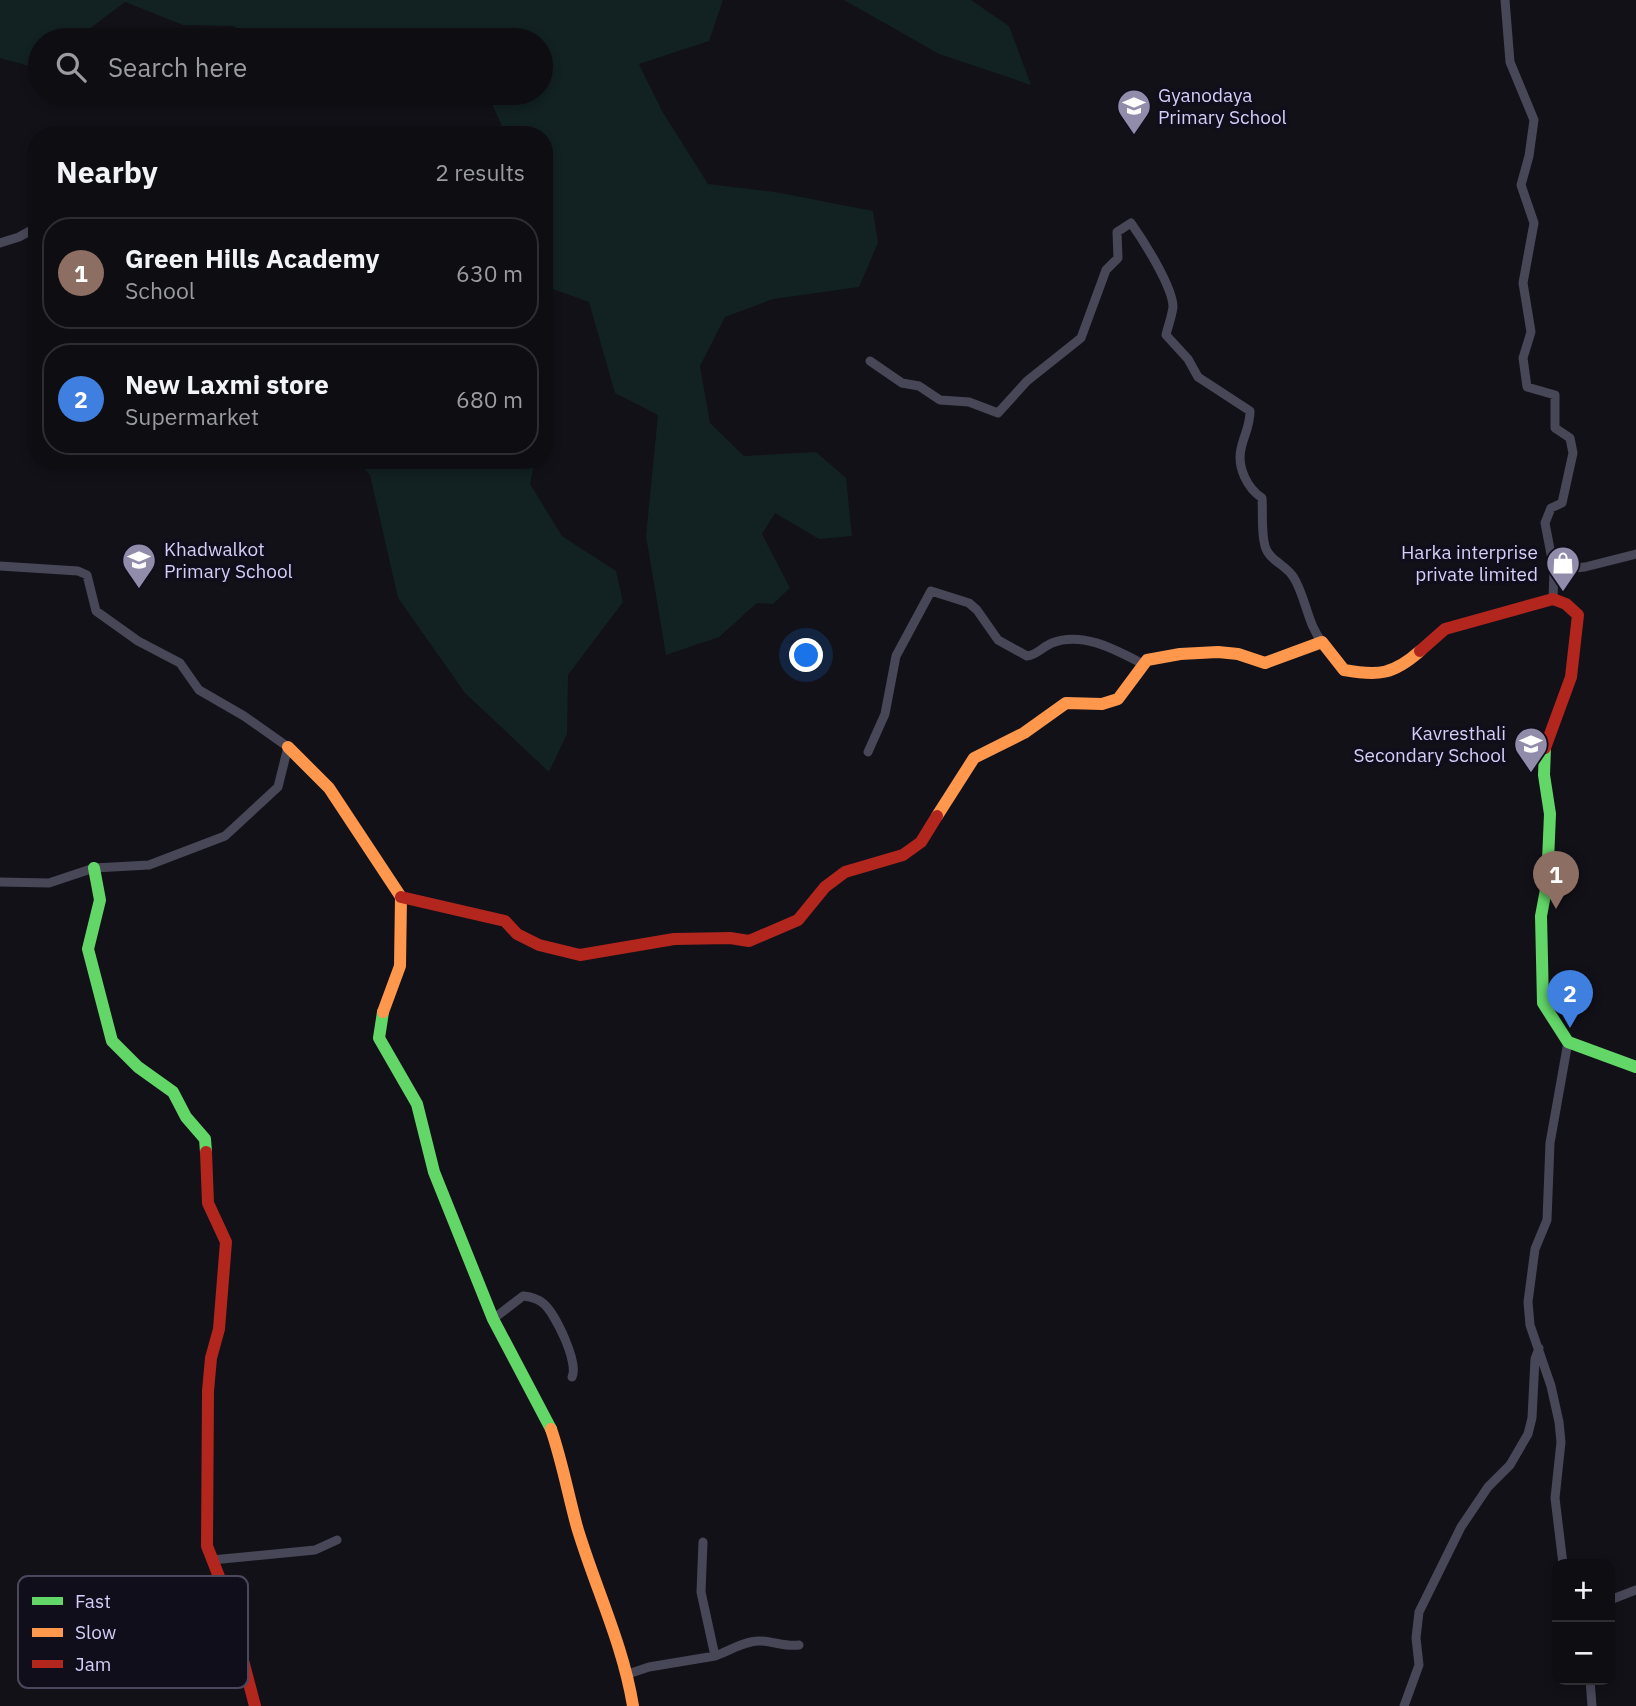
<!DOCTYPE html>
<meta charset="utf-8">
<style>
:root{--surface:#0e0d12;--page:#17161b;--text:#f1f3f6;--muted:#9b9c9f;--line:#2e2d32;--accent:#b45309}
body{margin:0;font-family:"IBM Plex Sans",sans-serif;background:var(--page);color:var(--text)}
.controls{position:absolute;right:21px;bottom:21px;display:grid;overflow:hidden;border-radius:14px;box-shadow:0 4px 10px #0003}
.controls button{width:63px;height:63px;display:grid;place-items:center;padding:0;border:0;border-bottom:2px solid var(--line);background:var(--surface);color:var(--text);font:35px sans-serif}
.you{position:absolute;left:807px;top:656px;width:24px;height:24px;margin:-18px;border:5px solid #fff;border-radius:50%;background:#1a73e8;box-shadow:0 0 0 10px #1a73e833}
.badge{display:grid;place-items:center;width:46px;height:46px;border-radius:50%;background:var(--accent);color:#fff;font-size:23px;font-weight:700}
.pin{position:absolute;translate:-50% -58px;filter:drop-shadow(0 2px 4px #0008)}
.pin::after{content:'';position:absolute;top:37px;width:24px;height:21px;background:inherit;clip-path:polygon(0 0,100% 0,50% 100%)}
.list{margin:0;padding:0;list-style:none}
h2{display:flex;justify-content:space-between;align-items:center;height:91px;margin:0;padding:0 28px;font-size:30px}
h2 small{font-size:23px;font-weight:400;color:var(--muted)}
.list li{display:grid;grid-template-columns:46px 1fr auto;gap:21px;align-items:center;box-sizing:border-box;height:112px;margin:0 14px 14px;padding:0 14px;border:2px solid var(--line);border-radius:28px}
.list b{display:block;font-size:26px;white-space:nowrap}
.list p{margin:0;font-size:23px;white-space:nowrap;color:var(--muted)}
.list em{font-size:23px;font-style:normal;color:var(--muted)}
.icon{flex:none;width:38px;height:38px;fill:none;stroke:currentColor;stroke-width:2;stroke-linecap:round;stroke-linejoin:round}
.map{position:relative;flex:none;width:1636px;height:1706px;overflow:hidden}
.search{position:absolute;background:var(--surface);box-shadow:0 4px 10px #0003;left:28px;top:28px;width:525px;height:77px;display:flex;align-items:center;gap:18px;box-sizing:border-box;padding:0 24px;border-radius:38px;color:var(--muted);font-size:26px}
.panel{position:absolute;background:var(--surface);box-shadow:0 4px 10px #0003;left:28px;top:126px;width:525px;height:343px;border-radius:28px}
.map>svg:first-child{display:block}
</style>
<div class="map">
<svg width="1636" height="1706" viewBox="0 0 1636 1706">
<rect width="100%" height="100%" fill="#121118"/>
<path fill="#122122" d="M 0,0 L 723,0 L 709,41 L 639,64 L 662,111 L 708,184 L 775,192 L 873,211 L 878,243 L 859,287 L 773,299 L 725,317 L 700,366 L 710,423 L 744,456 L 816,452 L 846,478 L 852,536 L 819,539 L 775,513 L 762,534 L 790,588 L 773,604 L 757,603 L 719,637 L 666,655 L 646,536 L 658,415 L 615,393 L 589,302 L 544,286 L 544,135 L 491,135 L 503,128 L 491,102 L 450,93 L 541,93 L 541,40 L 252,40 L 234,26 L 183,25 L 125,2 L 84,33 L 79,40 L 40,40 L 40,69 L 0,58 Z
M 844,0 L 971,0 L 1009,26 L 1031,85 L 939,54 Z
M 316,93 L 416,93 L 330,105 Z
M 356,460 L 535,460 L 530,484 L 562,536 L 616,571 L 623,602 L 568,675 L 567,734 L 549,772 L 465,693 L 398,598 L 370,475 Z"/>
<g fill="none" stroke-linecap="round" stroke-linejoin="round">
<path stroke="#484758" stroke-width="9" d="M 1505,0 L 1510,62 L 1534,120 L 1529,156 L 1521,185 L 1534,223 L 1523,283 L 1531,332 L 1523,358 L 1527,387 L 1555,395 L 1555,428 L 1570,438 L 1573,453 L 1562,503 L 1551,508 L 1545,523 L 1554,570
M 0,243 L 19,237 L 37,227
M 870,361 L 902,383 L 919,386 L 940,400 L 969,402 L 998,413 L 1027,381 L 1081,338 L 1106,270 L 1118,258 L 1117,232 L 1131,223 C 1143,240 1173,287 1173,307 C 1172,316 1168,326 1166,335 L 1188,359 L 1198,377 L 1250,411 C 1250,427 1244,434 1241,449 C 1237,467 1247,488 1262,498 C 1263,513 1261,532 1265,546 C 1269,561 1287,565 1294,578 C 1306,598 1307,623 1322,642
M 0,566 L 78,571 L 87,575 L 96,611 L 138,641 L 180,663 L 199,690 L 244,716 L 288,747 L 278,787 L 225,836 L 149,865 L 94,868 L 49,883 L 0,882
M 1553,599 L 1554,570 L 1585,567 L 1636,554
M 868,752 L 885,714 L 896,656 L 931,591 L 969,603 L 977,610 L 998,640 L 1027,656 C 1037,655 1042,647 1052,643 C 1083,631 1116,650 1143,664
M 493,1319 L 523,1296 C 530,1297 538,1298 544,1304 C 556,1315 579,1363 572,1377
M 212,1560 L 315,1550 L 337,1540
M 1563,1564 L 1555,1498 L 1561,1442 L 1559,1422 L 1551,1386 L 1530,1325 L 1528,1302 L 1535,1249 L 1547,1220 L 1550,1143 L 1568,1042
M 1610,1600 L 1636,1590
M 715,1656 C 729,1651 744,1641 759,1641 C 773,1641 785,1647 799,1645
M 628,1674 L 649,1667 L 715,1656 L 701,1592 L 703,1542
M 1590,1680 L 1592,1706
M 1404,1706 L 1419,1665 L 1416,1638 L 1419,1612 L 1461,1527 L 1488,1487 L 1510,1465 L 1528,1434 L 1532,1418 L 1535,1359 L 1539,1348"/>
<path stroke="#63d668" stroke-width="12" d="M 1545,748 L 1544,775 L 1550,814 L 1547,884 L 1541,916 L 1543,1003 L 1568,1042 L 1636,1067
M 94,868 L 100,900 L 88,949 L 112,1041 L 138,1067 L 173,1092 L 186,1117 L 205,1139 L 206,1152
M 383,1012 L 379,1038 L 417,1104 L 434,1172 L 493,1319 L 551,1429"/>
<path stroke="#ff974d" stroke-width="12" d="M 288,747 L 329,788 L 401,897 L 400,966 L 383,1012
M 937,816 L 974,758 L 1024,733 L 1066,703 L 1102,704 L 1118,699 L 1147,660 L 1180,654 L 1218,652 L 1238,654 L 1265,663 L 1322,642 L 1344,670 C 1378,676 1393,675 1420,651
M 551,1429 C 562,1461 568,1494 577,1527 C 595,1587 623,1644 633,1706"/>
<path stroke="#b3261e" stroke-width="12" d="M 1420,651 L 1445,629 L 1553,599 L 1566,604 L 1578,615 L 1571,677 L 1545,748
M 401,897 L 505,921 L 517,934 L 539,945 L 580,955 L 674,939 L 730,938 L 749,941 L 798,920 L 825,887 L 845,872 L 903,855 L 921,842 L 937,816
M 206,1152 L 208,1203 L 226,1242 L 219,1329 L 211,1358 L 208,1391 L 207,1546 L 225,1592 L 255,1706"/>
</g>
<defs>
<g id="school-pin" transform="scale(1.75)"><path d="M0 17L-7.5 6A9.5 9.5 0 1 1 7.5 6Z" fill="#908caa" stroke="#100e1b"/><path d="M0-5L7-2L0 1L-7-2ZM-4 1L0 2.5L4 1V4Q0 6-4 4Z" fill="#fff"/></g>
<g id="shop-pin" transform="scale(1.75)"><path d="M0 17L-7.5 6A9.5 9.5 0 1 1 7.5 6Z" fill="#908caa" stroke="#100e1b"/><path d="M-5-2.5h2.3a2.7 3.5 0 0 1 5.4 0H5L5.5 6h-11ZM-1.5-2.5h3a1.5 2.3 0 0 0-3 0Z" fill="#fff"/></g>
</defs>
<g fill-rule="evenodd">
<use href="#school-pin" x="1134" y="106"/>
<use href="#school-pin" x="139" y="560"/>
<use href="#shop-pin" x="1563" y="563"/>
<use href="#school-pin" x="1531" y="744"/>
</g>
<g text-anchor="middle" stroke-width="7" stroke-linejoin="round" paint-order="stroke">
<g font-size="19" fill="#d4cef8" stroke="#100e1b" text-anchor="start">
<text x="1158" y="102">Gyanodaya<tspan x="1158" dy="22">Primary School</tspan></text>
<text x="164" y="556">Khadwalkot<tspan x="164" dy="22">Primary School</tspan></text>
<text x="1538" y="559" text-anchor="end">Harka interprise<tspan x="1538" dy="22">private limited</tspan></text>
<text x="1506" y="740" text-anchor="end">Kavresthali<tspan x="1506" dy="22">Secondary School</tspan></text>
</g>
</g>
<rect x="18" y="1576" width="230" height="112" rx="10" fill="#100e1b" stroke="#4b485d" stroke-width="2"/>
<rect x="32" y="1597" width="31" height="8" fill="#63d668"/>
<rect x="32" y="1628" width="31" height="9" fill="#ff974d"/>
<rect x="32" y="1660" width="31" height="8" fill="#b3261e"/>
<g font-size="19" fill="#d4cef8">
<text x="75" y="1608">Fast</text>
<text x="75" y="1639">Slow</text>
<text x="75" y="1671">Jam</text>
</g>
</svg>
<div class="controls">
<button>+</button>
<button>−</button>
</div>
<div class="you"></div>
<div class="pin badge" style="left:1556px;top:909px;background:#8d6e63">1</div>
<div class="pin badge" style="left:1570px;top:1028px;background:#3f7fe0">2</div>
<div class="search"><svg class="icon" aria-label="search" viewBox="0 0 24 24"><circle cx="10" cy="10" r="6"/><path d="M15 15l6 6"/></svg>Search here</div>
<section class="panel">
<h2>Nearby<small>2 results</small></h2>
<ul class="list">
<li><span class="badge" style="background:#8d6e63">1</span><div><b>Green Hills Academy</b><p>School</p></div><em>630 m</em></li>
<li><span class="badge" style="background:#3f7fe0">2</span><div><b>New Laxmi store</b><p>Supermarket</p></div><em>680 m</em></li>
</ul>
</section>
</div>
